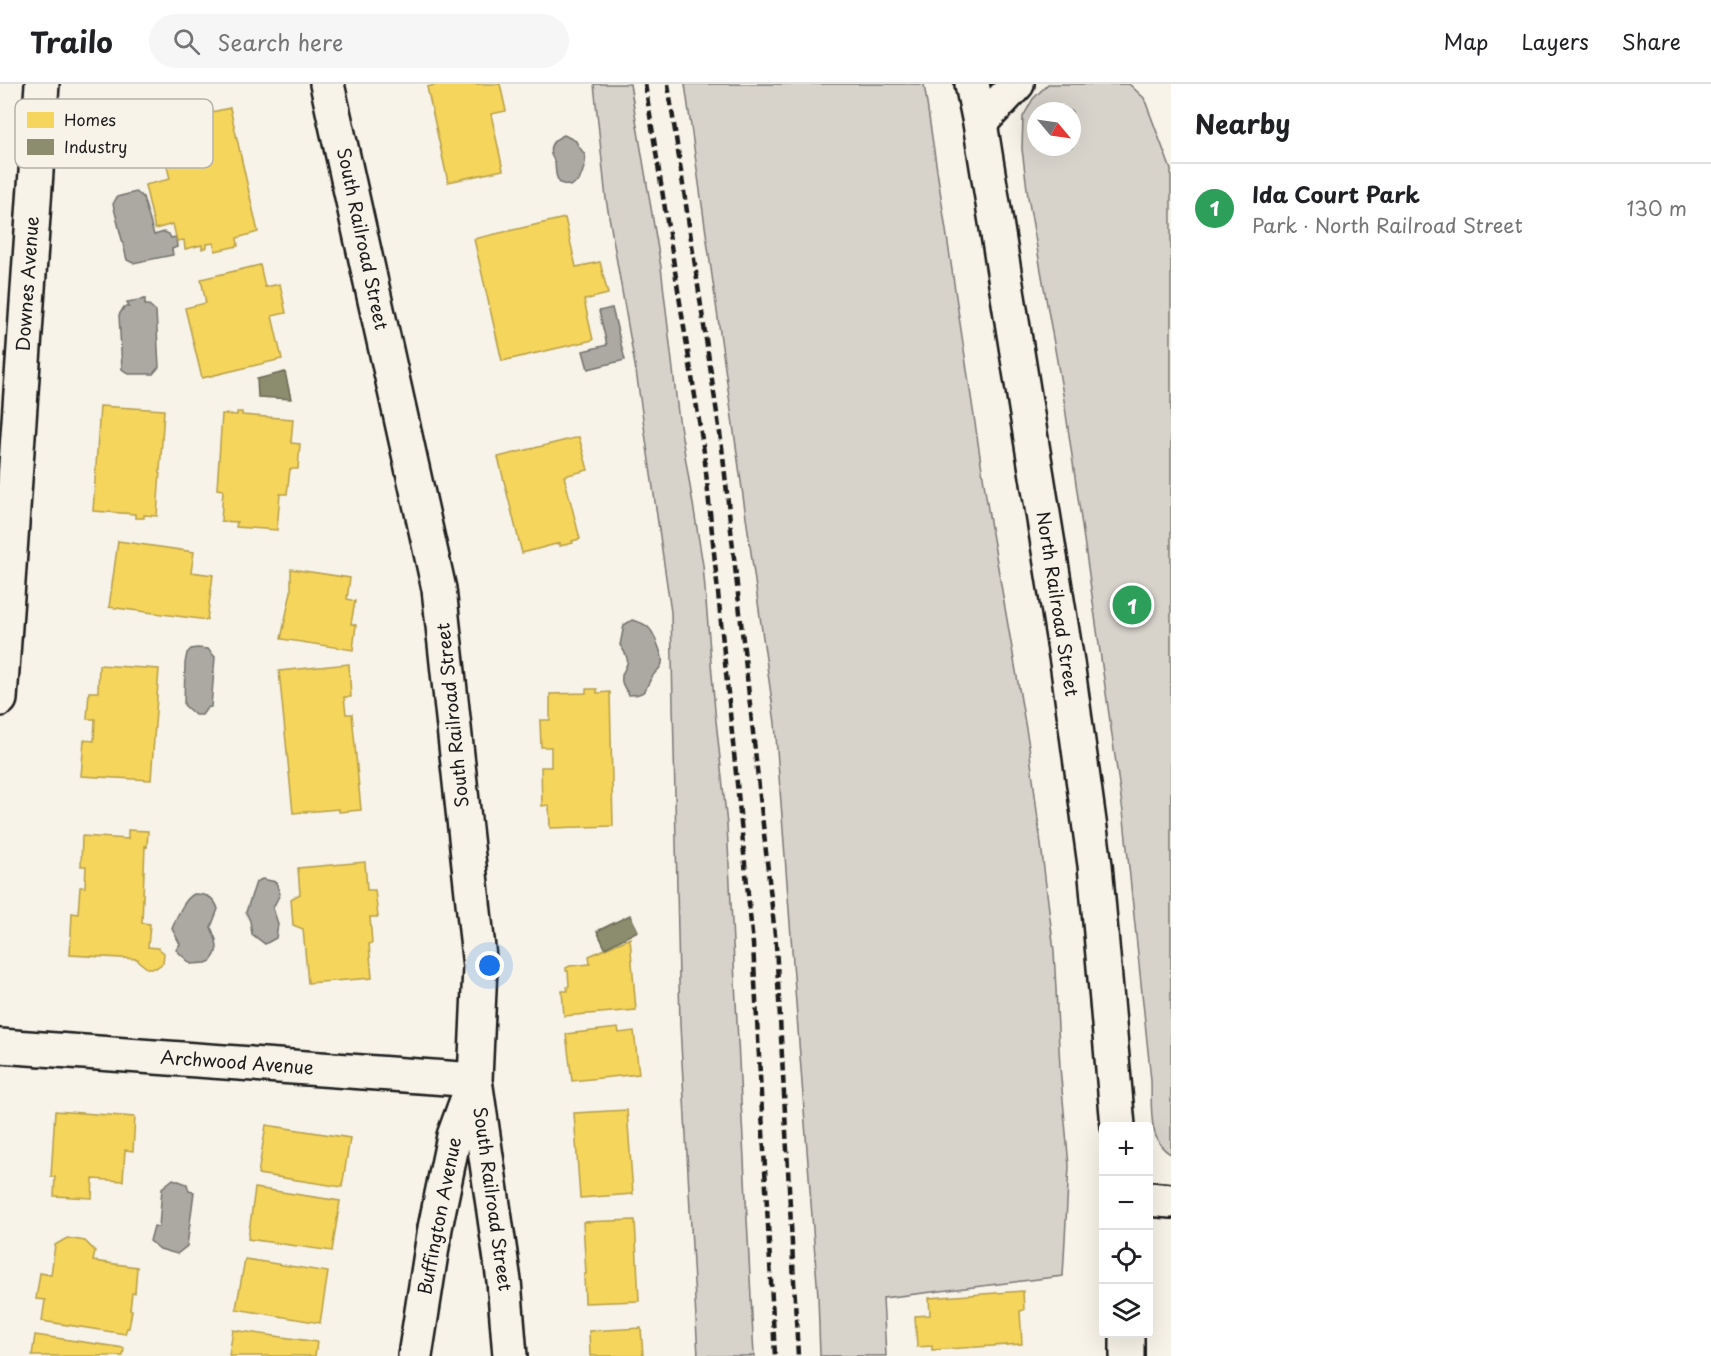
<!DOCTYPE html>
<meta charset="utf-8">
<style>
:root{--surface:#fff;--page:#f6f6f6;--text:#202124;--muted:#757577;--line:#e0e0e0;--accent:#1a73e8}
body{margin:0;font-family:"Playpen Sans",sans-serif;background:var(--page);color:var(--text)}
.controls{position:absolute;right:18px;bottom:18px;display:grid;overflow:hidden;border-radius:6px;box-shadow:0 6px 24px #0002}
.controls button{width:54px;height:54px;display:grid;place-items:center;padding:0;border:0;border-bottom:2px solid var(--line);background:var(--surface);color:var(--text);font:30px sans-serif}
.compass{position:absolute;left:1027px;top:18px;width:54px;height:54px;border-radius:50%;background:var(--surface);box-shadow:0 6px 24px #0002;rotate:119deg}
.you{position:absolute;left:490px;top:882px;width:21px;height:21px;margin:-15px;border:4px solid #fff;border-radius:50%;background:#1a73e8;box-shadow:0 0 0 9px #1a73e833}
.badge{display:grid;place-items:center;width:39px;height:39px;border-radius:50%;background:var(--accent);color:#fff;font-size:20px;font-weight:700}
.pin{position:absolute;translate:-50% -50%;border:3px solid #fff;box-shadow:0 2px 6px #0006}
.list{margin:0;padding:0;list-style:none}
h2{display:flex;justify-content:space-between;align-items:center;height:78px;margin:0;padding:0 24px;font-size:26px}
h2 small{font-size:20px;font-weight:400;color:var(--muted)}
.list li{display:grid;grid-template-columns:39px 1fr auto;gap:18px;align-items:center;box-sizing:border-box;height:90px;padding:0 24px;border-top:2px solid var(--line)}
.list b{display:block;font-size:22px;white-space:nowrap}
.list p{margin:0;font-size:20px;white-space:nowrap;color:var(--muted)}
.list em{font-size:20px;font-style:normal;color:var(--muted)}
.icon{flex:none;width:33px;height:33px;fill:none;stroke:currentColor;stroke-width:2;stroke-linecap:round;stroke-linejoin:round}
.map{position:relative;flex:none;width:1171px;height:1272px;overflow:hidden}
header{display:flex;align-items:center;gap:36px;box-sizing:border-box;height:84px;padding:0 30px;background:var(--surface);border-bottom:2px solid var(--line)}
header strong{font-size:28px}
nav{display:flex;gap:33px;margin-inline-start:auto;font-size:21px}
.search{width:420px;height:54px;background:var(--page);display:flex;align-items:center;gap:15px;box-sizing:border-box;padding:0 21px;border-radius:33px;color:var(--muted);font-size:22px}
main{display:flex}
aside{flex:1;background:var(--surface)}
.map>svg:first-child{display:block}
</style>
<header>
<strong>Trailo</strong>
<div class="search"><svg class="icon" aria-label="search" viewBox="0 0 24 24"><circle cx="10" cy="10" r="6"/><path d="M15 15l6 6"/></svg>Search here</div>
<nav><a>Map</a><a>Layers</a><a>Share</a></nav>
</header>
<main>
<div class="map">
<svg width="1171" height="1272" viewBox="0 0 1171 1272">
<rect width="100%" height="100%" fill="#f7f3e8"/>
<filter id="ink" filterUnits="userSpaceOnUse"><feTurbulence type="fractalNoise" baseFrequency=".0167" numOctaves="2"/><feDisplacementMap in="SourceGraphic" scale="12" xChannelSelector="R" yChannelSelector="G"/><feConvolveMatrix kernelMatrix="1 2 1 2 8 2 1 2 1" color-interpolation-filters="sRGB"/></filter>
<g filter="url(#ink)">
<path fill="#d7d3cb" stroke="#7a7874" stroke-width="1.5" fill-rule="evenodd" d="M 594,0 L 630,0 L 661,183 L 678,329 L 703,481 L 715,627 L 727,741 L 754,1272 L 698,1272 L 680,941 L 671,528 L 636,287 L 606,115 Z
M 685,0 L 924,0 L 989,432 L 1029,662 L 1054,867 L 1060,983 L 1069,1082 L 1063,1192 L 883,1214 L 886,1272 L 820,1272 L 818,1212 L 775,639 Z
M 1048,0 L 1129,0 L 1144,14 L 1171,86 L 1171,1070 C 1147,1058 1152,1020 1151,996 L 1124,735 L 1064,316 L 1028,113 L 1022,65 L 1023,33 L 1033,15 ZM 1036,27 L 1072,27 L 1072,63 L 1036,63 Z"/>
<path fill="#aca9a2" stroke="#72716c" stroke-width="1.5" d="M 564,51 L 576,57 C 578,64 582,65 585,71 C 587,77 582,90 579,97 L 570,102 L 560,99 C 555,92 556,88 555,79 C 554,76 552,73 551,70 C 548,60 557,54 564,51 Z
M 136,108 L 143,113 L 154,151 L 164,148 L 169,150 L 171,154 L 176,153 L 177,163 L 172,165 L 173,171 L 133,179 L 127,176 L 113,120 L 117,113 Z
M 145,215 L 145,221 L 149,221 L 156,227 L 159,283 L 153,290 L 129,290 L 122,285 L 119,231 L 124,223 L 129,223 L 127,218 Z
M 612,224 L 625,276 L 588,285 L 583,267 L 607,261 L 599,227 Z
M 632,536 C 650,540 653,547 659,564 C 661,570 664,576 661,582 C 659,586 654,589 652,593 C 644,606 647,611 629,611 C 627,608 623,602 622,598 C 619,581 637,585 620,561 L 624,541 Z
M 197,564 L 208,565 L 215,573 L 211,623 L 207,624 L 202,631 L 195,631 L 184,621 L 185,579 L 187,569 L 191,565 Z
M 262,795 L 276,798 L 280,810 L 273,824 L 278,840 L 276,854 L 265,860 L 252,850 L 250,837 L 246,828 L 256,798 Z
M 194,810 C 207,810 214,813 218,825 L 211,843 L 216,856 L 217,864 L 215,871 L 211,877 L 206,879 L 191,880 L 176,866 L 180,860 L 172,845 C 175,835 185,814 194,810 Z
M 173,1095 L 187,1100 L 189,1107 L 194,1108 L 187,1162 L 177,1170 L 160,1165 L 150,1157 L 154,1142 L 159,1143 L 162,1104 Z"/>
<path fill="#f6d55c" stroke="#b59e49" stroke-width="1.5" d="M 439,0 L 500,0 L 506,27 L 491,30 L 503,86 L 448,98 L 427,3 Z
M 230,24 L 258,148 L 237,154 L 238,162 L 215,167 L 214,159 L 207,160 L 207,163 L 202,165 L 202,161 L 185,165 L 184,156 L 177,157 L 173,140 L 155,145 L 145,101 L 170,95 L 157,40 Z
M 565,134 L 576,183 L 600,178 L 608,210 L 584,216 L 593,256 L 502,277 L 474,155 Z
M 260,181 L 265,203 L 280,200 L 286,229 L 272,232 L 282,275 L 202,294 L 185,224 L 206,219 L 201,195 Z
M 100,322 L 164,326 L 157,432 L 144,431 L 144,434 L 135,434 L 135,430 L 93,427 Z
M 237,328 L 242,328 L 242,331 L 293,335 L 291,359 L 300,360 L 298,385 L 290,385 L 287,410 L 280,410 L 277,446 L 236,443 L 237,438 L 221,437 L 223,406 L 217,405 L 222,330 L 237,331 Z
M 579,353 L 588,386 L 564,392 L 580,455 L 572,457 L 573,459 L 560,462 L 560,459 L 522,469 L 498,373 Z
M 118,457 L 194,468 L 191,488 L 213,491 L 207,536 L 109,523 Z
M 291,485 L 350,494 L 347,515 L 355,517 L 351,540 L 356,541 L 353,566 L 281,555 L 291,508 Z
M 349,580 L 351,613 L 344,613 L 346,630 L 352,630 L 361,726 L 339,728 L 339,725 L 293,729 L 279,587 Z
M 99,581 L 159,585 L 151,696 L 81,692 L 84,656 L 94,657 L 95,635 L 87,635 L 89,608 L 98,608 Z
M 586,605 L 597,605 L 597,609 L 610,608 L 613,742 L 550,744 L 549,721 L 542,722 L 541,683 L 551,683 L 551,663 L 541,663 L 540,636 L 550,636 L 550,610 L 586,609 Z
M 128,746 L 148,747 L 147,763 L 145,762 L 142,839 L 150,840 L 148,863 L 158,864 L 164,869 L 163,879 L 156,884 L 147,884 L 138,877 L 138,875 L 70,871 L 72,829 L 78,830 L 80,803 L 85,803 L 86,782 L 81,782 L 82,752 L 128,755 Z
M 365,778 L 367,806 L 375,806 L 378,833 L 370,833 L 372,859 L 369,860 L 372,894 L 308,899 L 303,845 L 293,841 L 291,815 L 300,810 L 298,784 Z
M 630,854 L 636,926 L 564,932 L 562,907 L 568,907 L 567,903 L 569,902 L 568,887 L 566,887 L 566,884 L 570,882 L 590,880 L 589,872 Z
M 618,944 L 619,949 L 634,947 L 639,990 L 572,997 L 566,950 Z
M 627,1026 L 633,1110 L 580,1114 L 574,1029 Z
M 55,1027 L 135,1033 L 133,1067 L 125,1066 L 123,1097 L 93,1095 L 92,1114 L 54,1112 L 55,1093 L 51,1093 Z
M 266,1041 L 350,1054 L 342,1103 L 258,1090 Z
M 255,1104 L 340,1117 L 332,1167 L 248,1155 Z
M 635,1136 L 639,1217 L 585,1219 L 584,1190 L 586,1190 L 583,1138 Z
M 67,1154 L 85,1157 L 95,1167 L 93,1177 L 137,1183 L 135,1209 L 132,1209 L 130,1226 L 132,1226 L 129,1244 L 127,1244 L 125,1250 L 42,1237 L 45,1216 L 36,1215 L 40,1189 L 51,1191 L 55,1161 Z
M 245,1175 L 328,1188 L 320,1239 L 236,1225 Z
M 1023,1207 L 1024,1226 L 1020,1227 L 1022,1260 L 932,1266 L 932,1262 L 917,1263 L 915,1232 L 930,1231 L 929,1214 Z
M 641,1244 L 643,1272 L 590,1272 L 589,1247 Z
M 233,1246 L 317,1258 L 315,1272 L 229,1272 Z
M 35,1251 L 124,1264 L 123,1272 L 32,1272 Z"/>
<path fill="#8c8c6e" stroke="#6a6a55" stroke-width="1.5" d="M 285,288 L 291,315 L 258,313 L 257,295 Z
M 630,831 L 638,847 L 605,864 L 597,847 Z"/>
<g fill="none" stroke-linecap="round" stroke-linejoin="round">
<g stroke="#1c1c1c" stroke-width="38">
<path id="minor" d="M 327,0 L 439,505 L 480,883 L 475,996 L 504,1197 L 510,1272
M 972,0 L 980,39 L 1067,578 L 1095,781 L 1118,1042
M 980,39 L 1017,0
M 0,615 L 42,0
M 0,962 L 475,996
M 1148,1115 L 1171,1117
M 1127,1250 L 1127,1272
M 415,1272 L 435,1144 L 454,1052 L 474,997"/>
</g>
<use href="#minor" stroke="#f7f3e8" stroke-width="33"/>
<path stroke="#1c1c1c" stroke-width="4.5" stroke-dasharray="9 4.5" stroke-linecap="butt" d="M 645,0 L 704,368 L 753,860 L 775,1272
M 668,0 L 722,363 L 776,860 L 798,1272"/>
</g>
</g>
<g text-anchor="middle" stroke-width="6" stroke-linejoin="round" paint-order="stroke">
<g font-size="18" fill="#1c1c1c" stroke="#f7f3e8">
<text transform="translate(362 155) rotate(78)" y="6">South Railroad Street</text>
<text transform="translate(28 200) rotate(-86)" y="6">Downes Avenue</text>
<text transform="translate(1057 520) rotate(81)" y="6">North Railroad Street</text>
<text transform="translate(453 631) rotate(-96)" y="6">South Railroad Street</text>
<text transform="translate(237 979) rotate(4)" y="6">Archwood Avenue</text>
<text transform="translate(492 1115) rotate(82)" y="6">South Railroad Street</text>
<text transform="translate(440 1132) rotate(-79)" y="6">Buffington Avenue</text>
</g>
</g>
<rect x="15" y="15" width="198" height="69" rx="9" fill="#f7f3e8" stroke="#b5b2ab" stroke-width="1.5"/>
<rect x="27" y="28" width="27" height="16" fill="#f6d55c"/>
<rect x="27" y="55" width="27" height="16" fill="#8c8c6e"/>
<g font-size="16" fill="#1c1c1c">
<text x="64" y="42">Homes</text>
<text x="64" y="69">Industry</text>
</g>
</svg>
<div class="controls">
<button>+</button>
<button>−</button>
<button><svg class="icon" aria-label="locate" viewBox="0 0 24 24"><circle cx="12" cy="12" r="6"/><path d="M12 2v4M12 18v4M2 12h4M18 12h4"/></svg></button>
<button><svg class="icon" aria-label="layers" viewBox="0 0 24 24"><path d="M12 4l9 5-9 5-9-5zM3 14l9 5 9-5"/></svg></button>
</div>
<svg class="compass" viewBox="-18 -18 36 36"><path d="M0-13l5 13h-10z" fill="#e53935"/><path d="M0 13l5-13h-10z" fill="#757577"/></svg>
<div class="you"></div>
<div class="pin badge" style="left:1132px;top:521px;background:#2e9e5b">1</div>
</div>
<aside>
<h2>Nearby<small></small></h2>
<ul class="list">
<li><span class="badge" style="background:#2e9e5b">1</span><div><b>Ida Court Park</b><p>Park · North Railroad Street</p></div><em>130 m</em></li>
</ul>
</aside>
</main>
